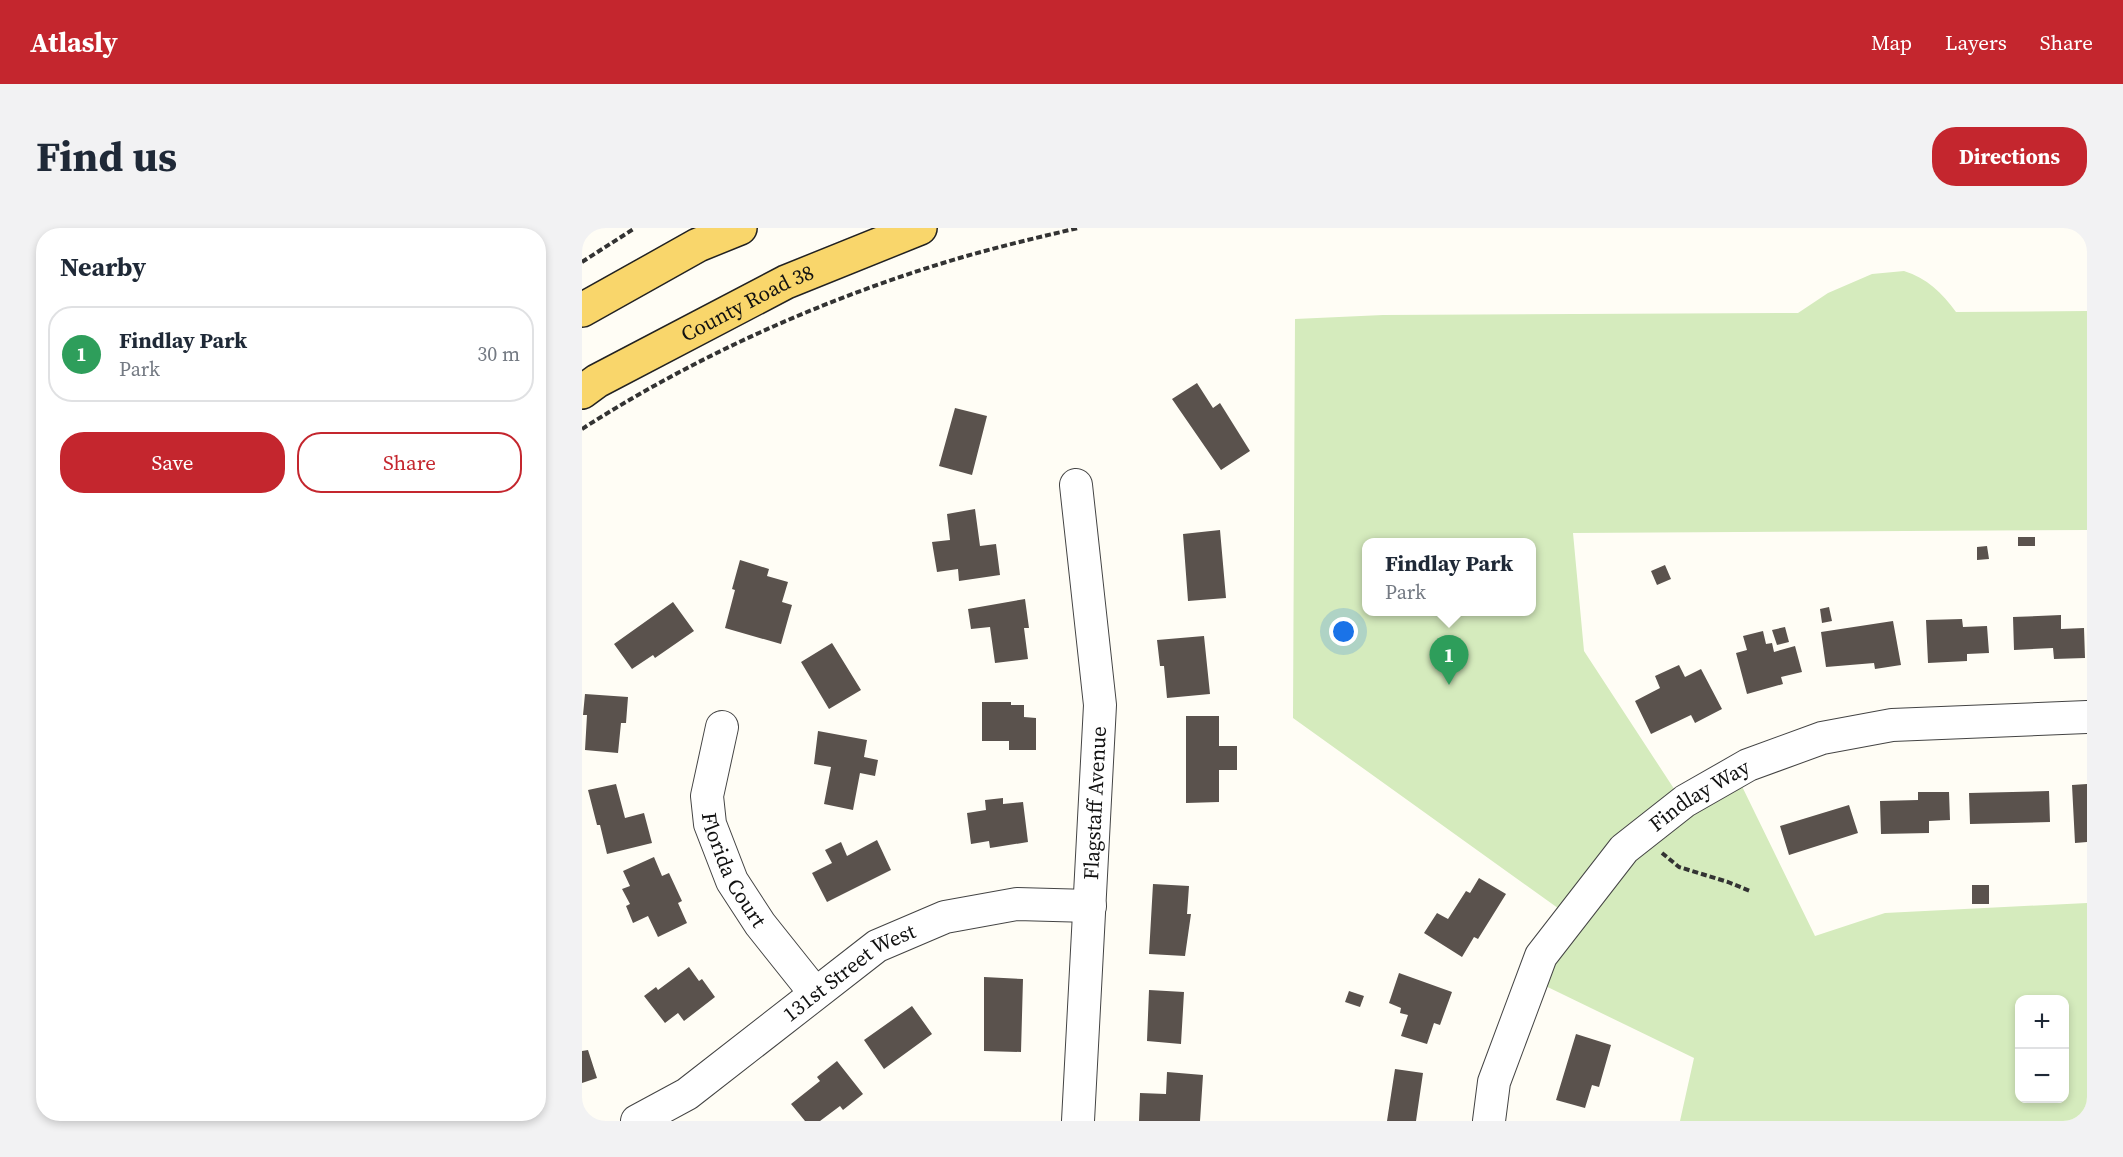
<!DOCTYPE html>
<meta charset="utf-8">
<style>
:root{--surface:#fff;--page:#f2f2f3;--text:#1f2937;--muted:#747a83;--line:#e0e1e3;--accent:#c4262e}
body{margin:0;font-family:"Source Serif 4",serif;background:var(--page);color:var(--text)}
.controls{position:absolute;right:18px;bottom:18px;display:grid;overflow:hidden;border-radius:12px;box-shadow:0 3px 9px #0003}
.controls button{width:54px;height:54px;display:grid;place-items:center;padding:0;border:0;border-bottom:2px solid var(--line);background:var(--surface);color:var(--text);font:30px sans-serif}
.you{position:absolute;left:762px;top:404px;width:21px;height:21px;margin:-15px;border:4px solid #fff;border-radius:50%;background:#1a73e8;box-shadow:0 0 0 9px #1a73e833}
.badge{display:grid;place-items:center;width:39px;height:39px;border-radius:50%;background:var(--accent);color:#fff;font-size:20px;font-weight:700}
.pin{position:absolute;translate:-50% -50px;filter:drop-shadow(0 2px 3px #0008)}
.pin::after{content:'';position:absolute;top:32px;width:21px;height:18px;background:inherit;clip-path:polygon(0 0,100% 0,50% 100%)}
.popup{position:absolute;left:780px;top:310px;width:174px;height:78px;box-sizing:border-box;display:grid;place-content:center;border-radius:12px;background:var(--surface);filter:drop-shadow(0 2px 4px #0005);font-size:20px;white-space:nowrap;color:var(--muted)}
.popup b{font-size:22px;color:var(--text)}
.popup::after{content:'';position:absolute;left:50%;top:100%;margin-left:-12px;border:12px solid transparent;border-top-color:var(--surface)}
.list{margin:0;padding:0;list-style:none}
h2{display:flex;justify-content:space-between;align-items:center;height:78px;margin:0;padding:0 24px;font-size:26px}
h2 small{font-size:20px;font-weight:400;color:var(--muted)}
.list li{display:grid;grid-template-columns:39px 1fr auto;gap:18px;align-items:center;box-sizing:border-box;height:96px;margin:0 12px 12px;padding:0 12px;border:2px solid var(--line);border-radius:24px}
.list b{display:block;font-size:22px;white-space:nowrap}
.list p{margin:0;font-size:20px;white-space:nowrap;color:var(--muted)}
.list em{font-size:20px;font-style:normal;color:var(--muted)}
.actions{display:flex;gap:12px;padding:18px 24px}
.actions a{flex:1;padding:14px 0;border:2px solid var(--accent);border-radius:24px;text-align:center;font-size:21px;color:var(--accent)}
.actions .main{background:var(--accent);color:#fff}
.map{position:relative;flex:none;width:1505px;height:893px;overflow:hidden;border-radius:24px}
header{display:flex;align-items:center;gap:36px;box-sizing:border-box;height:84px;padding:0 30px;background:var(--accent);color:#fff}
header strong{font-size:28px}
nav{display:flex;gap:33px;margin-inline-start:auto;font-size:21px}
.intro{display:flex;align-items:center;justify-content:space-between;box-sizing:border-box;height:144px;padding:0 36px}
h1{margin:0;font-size:42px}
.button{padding:15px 27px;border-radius:24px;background:var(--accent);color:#fff;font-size:21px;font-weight:700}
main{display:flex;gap:36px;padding:0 36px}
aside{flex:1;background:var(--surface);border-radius:24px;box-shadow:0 3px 9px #0003}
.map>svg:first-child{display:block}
</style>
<header>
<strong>Atlasly</strong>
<nav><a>Map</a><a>Layers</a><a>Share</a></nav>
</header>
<div class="intro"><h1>Find us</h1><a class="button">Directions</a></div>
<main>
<aside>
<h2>Nearby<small></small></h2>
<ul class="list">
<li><span class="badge" style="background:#2e9e5b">1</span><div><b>Findlay Park</b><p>Park</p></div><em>30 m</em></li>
</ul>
<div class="actions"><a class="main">Save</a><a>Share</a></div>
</aside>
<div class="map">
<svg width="1505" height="893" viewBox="0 0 1505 893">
<rect width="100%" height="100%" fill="#fffdf5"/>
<path fill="#d5ebbd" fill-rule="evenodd" d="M 1322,43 C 1345,50 1360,65 1374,84 L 1505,83 L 1505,302 L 991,305 L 1002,423 L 1100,573 L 1153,544 L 1233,708 L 1303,685 L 1505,675 L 1505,893 L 1098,893 L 1112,830 L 947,750 L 987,688 L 711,490 L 713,91 L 801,87 L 1216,85 L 1246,65 L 1290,46 ZM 784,314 L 950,314 L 950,384 L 784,384 ZM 1438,772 L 1482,772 L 1482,870 L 1438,870 Z"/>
<path fill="#5a524d" d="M 615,155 L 631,180 L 638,175 L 668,223 L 639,242 L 590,171 Z
M 373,180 L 405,188 L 390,247 L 357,238 Z
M 393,281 L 398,318 L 414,316 L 418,347 L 377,353 L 376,341 L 355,344 L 350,314 L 368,312 L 365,286 Z
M 638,302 L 644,370 L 606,373 L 601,306 Z
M 1436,309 L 1453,309 L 1453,318 L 1436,318 Z
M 1405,318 L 1407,331 L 1395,332 L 1395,319 Z
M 158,332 L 187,341 L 185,348 L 206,354 L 200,374 L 210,377 L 199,416 L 143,400 L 153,362 L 150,361 Z
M 1083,337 L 1089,351 L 1075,357 L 1069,343 Z
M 443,371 L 447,400 L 442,400 L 446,431 L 413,435 L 408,399 L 389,401 L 386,381 Z
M 91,374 L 112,403 L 73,430 L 71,427 L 50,441 L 32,416 Z
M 1247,379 L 1250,393 L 1240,395 L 1238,381 Z
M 1479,387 L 1479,401 L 1502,400 L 1503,430 L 1472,431 L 1471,420 L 1432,422 L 1431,389 Z
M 1380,391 L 1381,399 L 1405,398 L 1407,425 L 1385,426 L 1385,433 L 1346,435 L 1344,392 Z
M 1311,393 L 1319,437 L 1293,441 L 1292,435 L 1244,439 L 1239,404 Z
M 1203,399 L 1207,414 L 1195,417 L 1190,402 Z
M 1181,403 L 1184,416 L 1190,415 L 1192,424 L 1213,418 L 1220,444 L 1199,449 L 1201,456 L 1165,466 L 1154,425 L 1165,422 L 1161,408 Z
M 622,408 L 628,466 L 585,470 L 582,438 L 578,438 L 575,412 Z
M 250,415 L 279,462 L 247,481 L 219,434 Z
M 1097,437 L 1103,449 L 1119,441 L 1140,481 L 1113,495 L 1109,487 L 1069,506 L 1053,473 L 1078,460 L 1073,448 Z
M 3,466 L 46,469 L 44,495 L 39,495 L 36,525 L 3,522 L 5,487 L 1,487 Z
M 400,474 L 429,474 L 429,477 L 442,477 L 442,489 L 454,490 L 454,522 L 427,522 L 427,513 L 400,513 Z
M 604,488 L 637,488 L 637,518 L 655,518 L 655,542 L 637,542 L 637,574 L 604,575 Z
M 236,503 L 285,512 L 282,529 L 296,532 L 293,548 L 278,545 L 271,582 L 242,576 L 249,539 L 232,536 Z
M 34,556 L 43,590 L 62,585 L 70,615 L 25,626 L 18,597 L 15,597 L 6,562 Z
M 1505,556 L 1505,614 L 1493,615 L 1490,557 Z
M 1467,563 L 1468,594 L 1388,596 L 1387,565 Z
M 1336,564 L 1367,564 L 1368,592 L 1347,593 L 1347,605 L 1299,606 L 1298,573 L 1336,572 Z
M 421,570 L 421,576 L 441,574 L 446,614 L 408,620 L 407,613 L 389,616 L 385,585 L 404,582 L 403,572 Z
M 1267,577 L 1276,605 L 1207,627 L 1198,598 Z
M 295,612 L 309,642 L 245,674 L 230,645 L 250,635 L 243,622 L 259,614 L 265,628 Z
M 72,629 L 80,648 L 87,645 L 100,673 L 96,675 L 105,695 L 76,709 L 66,688 L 51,695 L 44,678 L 48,676 L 40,661 L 48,658 L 41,643 Z
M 897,650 L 924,666 L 896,711 L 892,709 L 880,729 L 842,705 L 855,685 L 866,691 L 884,663 L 888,665 Z
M 571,656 L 607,658 L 605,686 L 609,686 L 603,728 L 567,726 Z
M 1390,657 L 1407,657 L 1407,676 L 1390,676 Z
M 107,739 L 117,753 L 120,751 L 133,769 L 102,793 L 96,785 L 83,795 L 62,768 L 74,759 L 76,762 Z
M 817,745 L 870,764 L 858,797 L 852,795 L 845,816 L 819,808 L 826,787 L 818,785 L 819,780 L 807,775 Z
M 402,749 L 441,751 L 439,824 L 402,823 Z
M 567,762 L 602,764 L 599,816 L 565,813 Z
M 767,763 L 782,768 L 778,779 L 763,774 Z
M 330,778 L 350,806 L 302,841 L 282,812 Z
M 994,806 L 1029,817 L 1017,859 L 1010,857 L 1003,880 L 974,872 Z
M 6,822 L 15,850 L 0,855 L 0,823 Z
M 255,833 L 281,866 L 261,882 L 258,878 L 238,893 L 223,893 L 209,876 L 238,853 L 235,849 Z
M 813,841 L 841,845 L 834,893 L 805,893 Z
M 585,844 L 621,847 L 618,893 L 557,893 L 558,865 L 584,866 Z"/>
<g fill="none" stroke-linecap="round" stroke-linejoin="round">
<g stroke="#444" stroke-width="34">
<g id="minor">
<path d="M 494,257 L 518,477 L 496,893"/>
<path id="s1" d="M 140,499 L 125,568 L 128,596 L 150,653 L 178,696 L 233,765"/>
<path id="s2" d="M 55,893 L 105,866 L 295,718 L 363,689 L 435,676 L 508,678"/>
<path id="s3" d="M 907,893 L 912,854 L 959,728 L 1042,621 L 1103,573 L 1166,537 L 1240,510 L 1310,497 L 1505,489"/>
</g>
</g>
<g stroke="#222" stroke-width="36">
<g id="major">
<path d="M 0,82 L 116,17 L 158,0"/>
<path id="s4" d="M 0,164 L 15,153 L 204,54 L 338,0"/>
</g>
</g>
<path stroke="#333" stroke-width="4" stroke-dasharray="6 3" stroke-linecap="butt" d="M 0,34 L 53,0
M 0,201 C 117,126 248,68 381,29 C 419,18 458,9 496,0
M 1080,625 L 1097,639 L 1146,654 L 1168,663"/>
<use href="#minor" stroke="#fff" stroke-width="32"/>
<use href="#major" stroke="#f9d66b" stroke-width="33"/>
</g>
<g text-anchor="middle" stroke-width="6" stroke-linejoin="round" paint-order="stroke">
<g font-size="21" fill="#111" stroke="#fff">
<text dy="7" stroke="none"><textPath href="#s4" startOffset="188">County Road 38</textPath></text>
<text dy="7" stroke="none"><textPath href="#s3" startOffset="402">Findlay Way</textPath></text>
<text transform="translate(513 575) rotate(-87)" y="7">Flagstaff Avenue</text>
<text dy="7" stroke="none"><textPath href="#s1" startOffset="150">Florida Court</textPath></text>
<text dy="7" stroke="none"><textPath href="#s2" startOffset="260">131st Street West</textPath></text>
</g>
</g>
</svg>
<div class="controls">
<button>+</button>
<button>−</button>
</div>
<div class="you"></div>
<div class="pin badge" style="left:867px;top:457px;background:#2e9e5b">1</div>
<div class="popup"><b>Findlay Park</b>Park</div>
</div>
</main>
